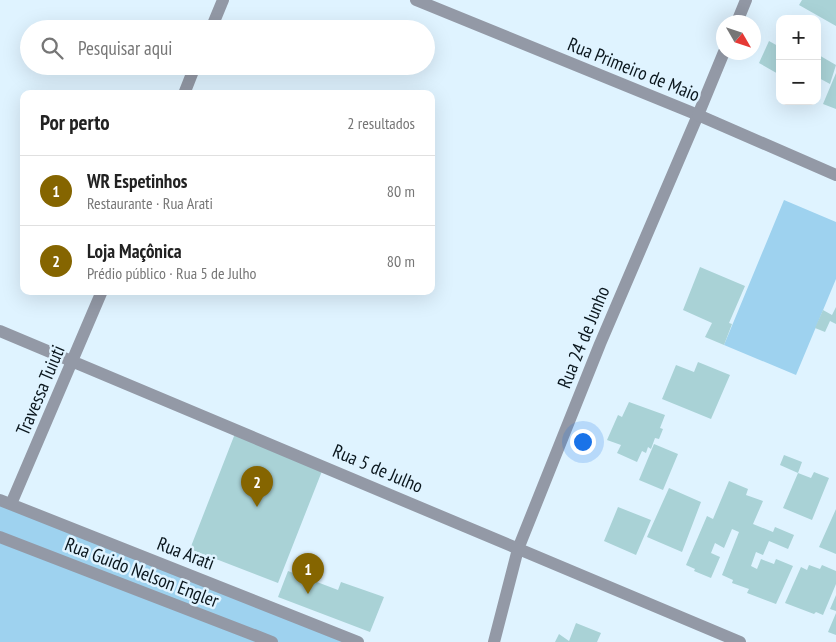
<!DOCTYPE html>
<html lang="pt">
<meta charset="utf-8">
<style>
:root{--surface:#fff;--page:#f6f6f6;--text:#222;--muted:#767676;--line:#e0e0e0;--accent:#856500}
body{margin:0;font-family:"PT Sans Narrow",sans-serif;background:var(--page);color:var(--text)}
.controls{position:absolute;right:15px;top:15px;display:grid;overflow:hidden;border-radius:10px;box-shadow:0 5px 20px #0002}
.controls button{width:45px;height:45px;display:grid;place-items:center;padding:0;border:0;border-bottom:1px solid var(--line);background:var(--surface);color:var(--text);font:25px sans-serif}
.compass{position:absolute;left:716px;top:15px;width:45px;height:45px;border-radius:50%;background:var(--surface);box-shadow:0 5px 20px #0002;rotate:129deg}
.you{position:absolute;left:582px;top:441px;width:18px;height:18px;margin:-12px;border:4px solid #fff;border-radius:50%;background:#1a73e8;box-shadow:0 0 0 8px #1a73e833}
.badge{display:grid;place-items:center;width:32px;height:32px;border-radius:50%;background:var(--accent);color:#fff;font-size:16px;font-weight:700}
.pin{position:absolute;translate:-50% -41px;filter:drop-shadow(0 1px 2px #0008)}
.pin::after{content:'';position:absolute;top:26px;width:18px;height:15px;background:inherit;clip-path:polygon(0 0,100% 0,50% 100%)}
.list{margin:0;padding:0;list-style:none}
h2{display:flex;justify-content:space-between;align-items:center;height:65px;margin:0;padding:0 20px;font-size:21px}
h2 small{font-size:16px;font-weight:400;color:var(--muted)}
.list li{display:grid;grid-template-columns:32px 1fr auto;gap:15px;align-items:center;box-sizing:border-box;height:70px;padding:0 20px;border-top:1px solid var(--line)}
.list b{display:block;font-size:19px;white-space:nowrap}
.list p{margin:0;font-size:16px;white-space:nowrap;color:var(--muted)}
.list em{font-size:16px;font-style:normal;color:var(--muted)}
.icon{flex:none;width:28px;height:28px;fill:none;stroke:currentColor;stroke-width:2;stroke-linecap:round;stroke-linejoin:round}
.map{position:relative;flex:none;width:836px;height:642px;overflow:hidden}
.search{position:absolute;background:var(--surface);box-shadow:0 5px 20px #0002;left:20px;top:20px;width:415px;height:55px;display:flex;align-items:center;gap:12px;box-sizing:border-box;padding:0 18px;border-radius:28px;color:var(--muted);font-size:19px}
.panel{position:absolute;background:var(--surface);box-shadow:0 5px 20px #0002;left:20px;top:90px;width:415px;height:205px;border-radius:10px}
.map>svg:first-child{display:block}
</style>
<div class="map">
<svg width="836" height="642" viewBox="0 0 836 642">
<rect width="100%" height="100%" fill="#dff3ff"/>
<path fill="#9ed2ef" d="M 784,200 L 836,222 L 836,279 L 796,375 L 724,345 Z
M 0,500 L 353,642 L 0,642 Z"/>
<path fill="#a9d2d6" d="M 802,0 L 836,0 L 836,26 L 799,5 Z
M 769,41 L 778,46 L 780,43 L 780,75 L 759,63 Z
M 817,54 L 836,65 L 830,84 L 817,77 Z
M 836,73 L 836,109 L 823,104 Z
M 700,267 L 745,286 L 729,323 L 732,324 L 724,345 L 705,337 L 712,323 L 683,310 Z
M 836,307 L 836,324 L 830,321 L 825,332 L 815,328 L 823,310 L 832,315 Z
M 698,362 L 730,375 L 711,419 L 662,399 L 676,365 L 694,372 Z
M 629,402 L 665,415 L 660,428 L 663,429 L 659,439 L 655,438 L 651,449 L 648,447 L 646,453 L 642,451 L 637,462 L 617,453 L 621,445 L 607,440 L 618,415 L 622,417 Z
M 236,431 L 324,466 L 278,583 L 190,549 Z
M 654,444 L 678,454 L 663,490 L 639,480 Z
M 784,455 L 802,462 L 798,473 L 780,465 Z
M 814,472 L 829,478 L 812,520 L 783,508 L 798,473 L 811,478 Z
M 729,481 L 748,489 L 746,495 L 763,501 L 753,524 L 773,532 L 775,527 L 794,535 L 788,549 L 769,541 L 763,555 L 756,552 L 751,566 L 757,569 L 761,559 L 774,564 L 776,559 L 793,566 L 776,604 L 747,593 L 749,589 L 732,583 L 733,580 L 722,575 L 739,532 L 732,529 L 724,548 L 715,543 L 711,553 L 720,557 L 711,578 L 694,571 L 695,569 L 686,565 L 707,516 L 713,519 Z
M 669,488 L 701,502 L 682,552 L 647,537 Z
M 618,507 L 651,520 L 636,555 L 604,541 Z
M 836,509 L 836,554 L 819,547 Z
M 809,565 L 820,569 L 822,565 L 836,571 L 836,584 L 823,615 L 816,612 L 814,614 L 785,603 L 801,567 L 807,570 Z
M 288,571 L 338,590 L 341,582 L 384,597 L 370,632 L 278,597 Z
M 836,595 L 836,611 L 830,609 Z
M 836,613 L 836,635 L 828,632 Z
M 576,623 L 601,633 L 597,642 L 555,642 L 559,634 L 569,641 Z"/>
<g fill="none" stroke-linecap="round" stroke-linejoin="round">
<path stroke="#9399a6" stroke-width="12" d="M 416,0 L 698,115 L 600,344 L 518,549 L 494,642
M 211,29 L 223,0
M 184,94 L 195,66
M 0,331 L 740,642
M 0,500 L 358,642
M 11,504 L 102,291
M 0,537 L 272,642"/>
<path stroke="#9399a6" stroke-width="12" d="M 737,22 L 746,0
M 724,52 L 698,115 L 836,175"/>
</g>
<g text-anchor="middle" stroke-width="5" stroke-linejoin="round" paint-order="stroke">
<g font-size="19" fill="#0a161d" stroke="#dff3ff">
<text transform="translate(634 69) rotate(22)" y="7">Rua Primeiro de Maio</text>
<text transform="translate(583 337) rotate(-68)" y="7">Rua 24 de Junho</text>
<text transform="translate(40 390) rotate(-67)" y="7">Travessa Tuiuti</text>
<text transform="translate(378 468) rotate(23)" y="7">Rua 5 de Julho</text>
<text transform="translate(186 553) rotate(21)" y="7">Rua Arati</text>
<text transform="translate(142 572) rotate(21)" y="7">Rua Guido Nelson Engler</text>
</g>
</g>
</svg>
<div class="controls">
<button>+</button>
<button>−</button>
</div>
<svg class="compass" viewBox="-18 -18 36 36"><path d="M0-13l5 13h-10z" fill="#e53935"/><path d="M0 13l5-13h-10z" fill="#767676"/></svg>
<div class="you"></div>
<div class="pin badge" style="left:308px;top:594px">1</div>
<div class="pin badge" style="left:257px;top:507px">2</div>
<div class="search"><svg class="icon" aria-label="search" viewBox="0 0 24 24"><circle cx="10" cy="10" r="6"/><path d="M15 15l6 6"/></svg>Pesquisar aqui</div>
<section class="panel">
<h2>Por perto<small>2 resultados</small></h2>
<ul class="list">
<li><span class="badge">1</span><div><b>WR Espetinhos</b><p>Restaurante · Rua Arati</p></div><em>80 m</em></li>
<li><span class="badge">2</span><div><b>Loja Maçônica</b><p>Prédio público · Rua 5 de Julho</p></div><em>80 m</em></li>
</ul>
</section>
</div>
